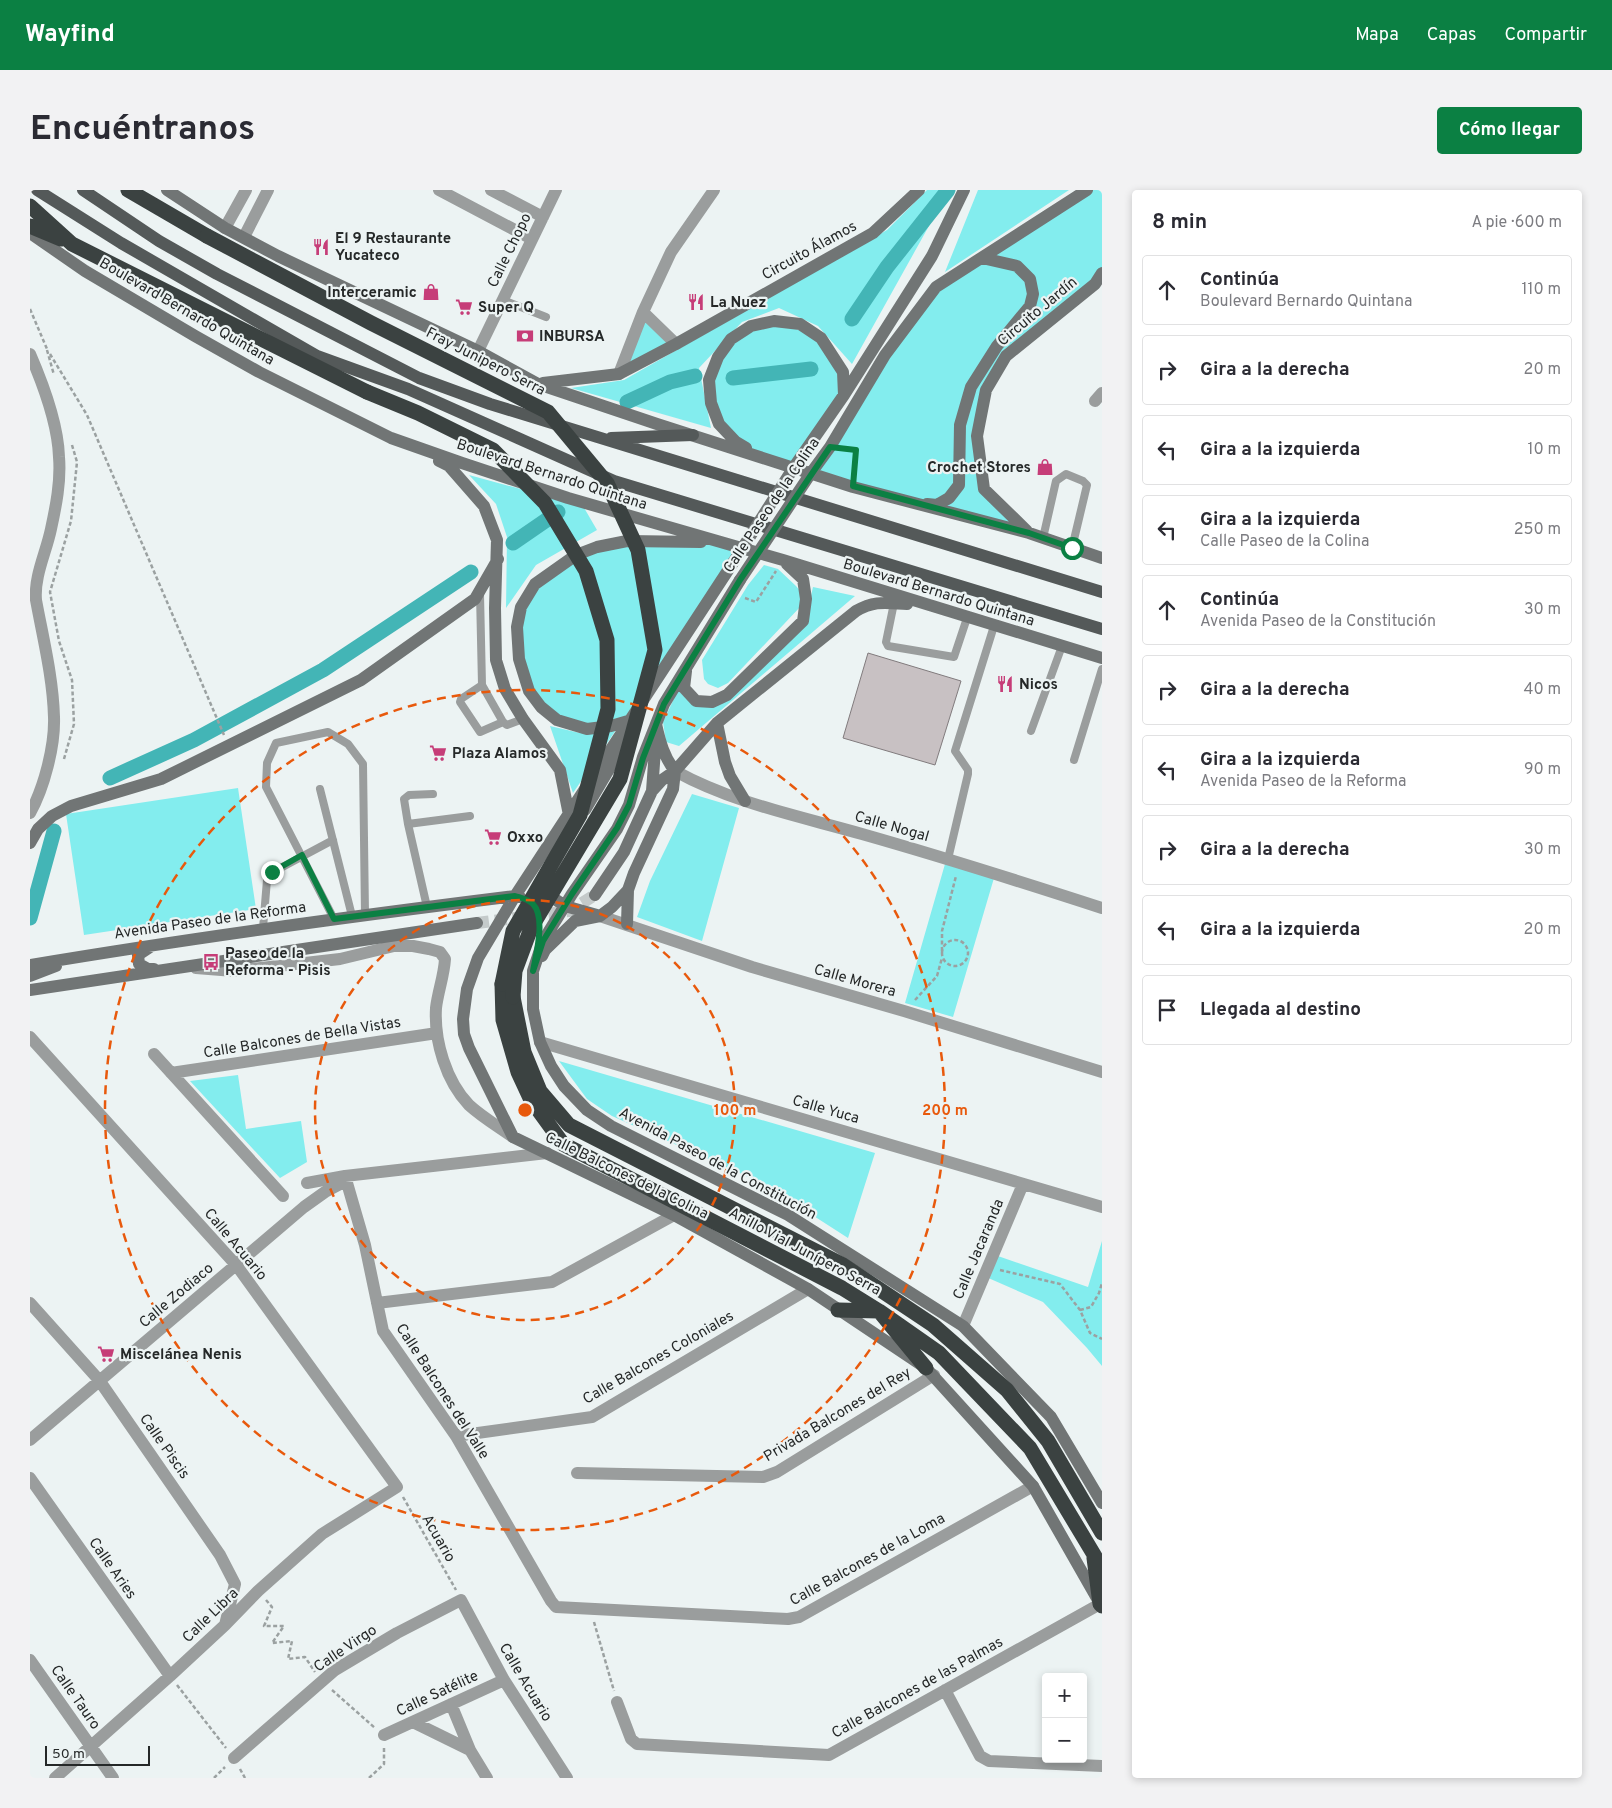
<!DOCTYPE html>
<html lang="es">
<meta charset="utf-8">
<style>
:root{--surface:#fff;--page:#f2f2f3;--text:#2b2b33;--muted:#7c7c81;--line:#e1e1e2;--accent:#0b8043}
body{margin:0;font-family:Overpass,sans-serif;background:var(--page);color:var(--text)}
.controls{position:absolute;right:15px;bottom:15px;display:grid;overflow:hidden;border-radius:5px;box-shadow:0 2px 8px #0003}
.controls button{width:45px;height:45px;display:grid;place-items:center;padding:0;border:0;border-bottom:1px solid var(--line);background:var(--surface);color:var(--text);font:25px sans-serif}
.scale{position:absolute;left:15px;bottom:12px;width:105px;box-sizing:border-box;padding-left:5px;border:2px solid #252828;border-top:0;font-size:14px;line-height:18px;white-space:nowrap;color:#252828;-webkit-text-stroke:4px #ecf3f3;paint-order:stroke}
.stop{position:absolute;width:15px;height:15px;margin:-11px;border:4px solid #0b8043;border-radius:50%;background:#fff}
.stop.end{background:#0b8043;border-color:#fff;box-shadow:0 1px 5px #0008}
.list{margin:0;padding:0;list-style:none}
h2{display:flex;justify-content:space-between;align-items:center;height:65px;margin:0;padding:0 20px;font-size:21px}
h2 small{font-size:16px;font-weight:400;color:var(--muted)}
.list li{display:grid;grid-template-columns:32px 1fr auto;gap:15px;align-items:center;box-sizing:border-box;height:70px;margin:0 10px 10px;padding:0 10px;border:1px solid var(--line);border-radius:5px}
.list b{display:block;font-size:19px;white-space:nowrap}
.list p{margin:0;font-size:16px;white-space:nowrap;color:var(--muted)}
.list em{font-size:16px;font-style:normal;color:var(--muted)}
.icon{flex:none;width:28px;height:28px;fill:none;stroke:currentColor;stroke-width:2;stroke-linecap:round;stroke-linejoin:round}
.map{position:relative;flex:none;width:1072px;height:1588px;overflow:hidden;border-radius:5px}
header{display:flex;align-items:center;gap:30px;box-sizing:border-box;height:70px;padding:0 25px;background:var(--accent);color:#fff}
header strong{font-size:24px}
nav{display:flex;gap:28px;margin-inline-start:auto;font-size:18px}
.intro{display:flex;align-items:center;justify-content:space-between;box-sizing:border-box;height:120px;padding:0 30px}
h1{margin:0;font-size:35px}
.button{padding:12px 22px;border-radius:5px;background:var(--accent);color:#fff;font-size:18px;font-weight:700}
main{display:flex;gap:30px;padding:0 30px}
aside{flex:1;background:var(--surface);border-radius:5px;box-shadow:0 2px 8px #0003}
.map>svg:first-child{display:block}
</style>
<header>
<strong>Wayfind</strong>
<nav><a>Mapa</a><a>Capas</a><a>Compartir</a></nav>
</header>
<div class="intro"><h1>Encuéntranos</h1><a class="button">Cómo llegar</a></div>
<main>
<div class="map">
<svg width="1072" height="1588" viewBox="0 0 1072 1588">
<rect width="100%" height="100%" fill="#ecf3f3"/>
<path fill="#83edee" d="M 897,0 L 919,0 L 822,174 L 788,136 L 749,118 L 712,132 L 669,178 L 681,238 L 541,198 L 594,190 L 857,40 Z
M 948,0 L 1039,0 L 915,82 Z
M 1057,0 L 1072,0 L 1072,83 L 976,166 L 956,200 L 947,246 L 954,299 L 999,343 L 781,283 L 906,97 Z
M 613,122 L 646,154 L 589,184 Z
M 744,131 L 791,148 L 813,182 L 814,205 L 764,277 L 706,252 L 681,213 L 688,167 L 701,149 Z
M 439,285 L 553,316 L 567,340 L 506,375 L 476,418 L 477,347 L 466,314 Z
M 692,353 L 711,359 L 598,531 L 557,539 L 511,517 L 489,469 L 491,417 L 505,394 L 567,357 Z
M 734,375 L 748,379 L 766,396 L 772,403 L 772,415 L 698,493 L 688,498 L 678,494 L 674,489 L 672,470 L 718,395 Z
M 783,397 L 825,406 L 649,556 L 636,552 L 633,532 L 648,500 L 661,513 L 682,516 L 774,437 Z
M 520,536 L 550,543 L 586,540 L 543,603 Z
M 208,598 L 226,719 L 54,745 L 36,624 Z
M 662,604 L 709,618 L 672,751 L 607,727 L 620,691 Z
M 915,674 L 964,688 L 923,827 L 875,813 Z
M 529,871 L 845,963 L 818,1048 L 762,1012 L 716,986 L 582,926 L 557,909 Z
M 208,885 L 216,939 L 271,931 L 277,972 L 250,988 L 160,891 Z
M 1072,1051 L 1072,1176 L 1057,1158 L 1013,1112 L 956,1087 L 965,1065 L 1058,1097 Z"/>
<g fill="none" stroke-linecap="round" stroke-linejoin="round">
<path stroke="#43b5b6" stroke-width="15" d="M 822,129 L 857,77 L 918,0
M 703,188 L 781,179
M 597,212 L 640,192 L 665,186
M 483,353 L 528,322
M 80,588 L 164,550 L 293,480 L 441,382
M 0,728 L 24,641"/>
</g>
<path fill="#c8c1c3" stroke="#817b7d" d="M 838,463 L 931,491 L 905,575 L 813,548 Z"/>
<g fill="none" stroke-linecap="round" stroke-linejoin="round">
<path stroke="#c4caca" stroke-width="12" stroke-dasharray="12 6" stroke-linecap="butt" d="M 447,733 L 539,721 L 565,705"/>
<path stroke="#9ba1a1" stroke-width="2.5" stroke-dasharray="4 2.5" stroke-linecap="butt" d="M 0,119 L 17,159
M 17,160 L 24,185
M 20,164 L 57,225 L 194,545
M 814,259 L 826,260 L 824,285
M 715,408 L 726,412 L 746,381
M 34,569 L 44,534 L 42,490 L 29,451 L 20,402 L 41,331 L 47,272 L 42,255
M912 763a13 13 0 1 1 26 0a13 13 0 1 1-26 0Z
M 912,761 L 912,741 L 926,686
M 885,810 L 907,786 L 912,768
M 970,1080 L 1030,1094 L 1050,1120 L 1060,1143 L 1072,1149
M 1050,1120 L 1061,1117 L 1069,1103 L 1072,1093
M 373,1307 L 426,1400
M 236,1410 L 242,1417 L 234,1436 L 254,1436 L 242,1453 L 262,1451 L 258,1469 L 275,1467 L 285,1482
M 564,1432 L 584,1501
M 147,1495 L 196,1558
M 302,1500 L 345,1538
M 210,1579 L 215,1588
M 184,1588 L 195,1577
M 339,1588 L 354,1574 L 354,1557"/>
<path stroke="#9a9d9d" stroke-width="8" d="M 473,110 L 516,127
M 1013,348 L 1026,291 L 1036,284 L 1053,291 L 1057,295 L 1042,358
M 450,404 L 452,495 L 473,532 L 477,535 L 493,529
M 864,413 L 856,452 L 858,456 L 924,467 L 937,428
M 452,495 L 431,509 L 430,512 L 450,542 L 473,532
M 1001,541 L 1032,456
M 1044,570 L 1072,479
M 290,599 L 322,726
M 378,634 L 374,609 L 379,605 L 403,604
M 918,669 L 938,584 L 938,580 L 925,561 L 964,436
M 397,717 L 378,634 L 440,626
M 304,729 L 236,597 L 237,573 L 246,553 L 298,542 L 318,554 L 333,574 L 335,724
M 233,738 L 237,690 L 243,682 L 303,650"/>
<path stroke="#9a9d9d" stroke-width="12" d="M 409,0 L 502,49
M 461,0 L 513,27
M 195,38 L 216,0
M 214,47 L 238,0
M 613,122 L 646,154
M 448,161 L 526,0
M 0,164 C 13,194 28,234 29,267 C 31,291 26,316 21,339 C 16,363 4,386 6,410 C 13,448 23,488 24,527 C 25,556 14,598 0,623
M 589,184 L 613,122 L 641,62 L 684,0
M 1065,211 L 1072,203
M 645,581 C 703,613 769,626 832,644 C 913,667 992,692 1072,718
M 570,726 L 722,777 L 874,821 L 1072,882
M 166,778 L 204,781 L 310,769 L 364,756 L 383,756 L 399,759 L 410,762 L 415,769 C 414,786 408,801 406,818 C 404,851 416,891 439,915 C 452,927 469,937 483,947
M 0,847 L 207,1076 L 367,1297 L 292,1344 L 228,1401 L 195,1435 L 140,1486 L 25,1588
M 510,852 L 1072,1017
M 124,864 L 253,1006
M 141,883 L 407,843
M 315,986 L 335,1055 L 353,1141 L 426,1246 L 521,1411 L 526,1417 L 758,1429 L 769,1427 L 1003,1296
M 277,993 L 315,986 L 517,963
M 0,1113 L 69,1190 L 190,1365 L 205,1394 L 195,1435
M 347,1113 L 522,1092 L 644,1025
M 933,1136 L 993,994
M 426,1246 L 562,1227 L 778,1099
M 0,1250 L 274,1017 L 295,1002 L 316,991
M 547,1283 L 733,1287 L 747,1282 L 904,1185
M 0,1288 L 140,1486
M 0,1470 L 83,1588
M 915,1500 L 950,1566 L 959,1571 L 1072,1576
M 587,1512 L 601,1549 L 607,1554 L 799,1565 L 1070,1414
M 421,1514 L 440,1560 L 457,1588
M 383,1532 L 440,1560
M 354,1545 L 474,1490
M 204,1568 L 305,1480 L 367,1443 L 431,1410 L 474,1490 L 537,1588"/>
<path stroke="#717575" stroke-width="12" d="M 137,0 L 195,38 L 248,66 L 448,161 L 508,194 L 627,234 L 823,297 L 999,343 L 1072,368
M 0,43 L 55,81 L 165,146 L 229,182 L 361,248 L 432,273 L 538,308 L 753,370 L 1072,468
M 513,193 L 589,184 L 646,154 L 843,43 L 889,0
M 716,258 L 706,252 L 689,234 L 681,213 L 679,190 L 688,167 L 701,149 L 721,136 L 744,131 L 770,134 L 791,148 L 813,182 L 814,205
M 409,271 L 419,276 L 454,316 L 467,350 L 465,418 L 466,470 L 475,499 L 493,529 L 530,580 L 539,625
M 764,277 L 814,205 L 902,66 L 934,0
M 781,283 L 800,257 L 855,165 L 906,97 L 1057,0
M 897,314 L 907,315 L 919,308 L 929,295 L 930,235 L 941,197 L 967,156 L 1000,116 L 1003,104 L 1000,89 L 987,76 L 952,68
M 997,341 L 954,299 L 947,246 L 956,200 L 976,166 L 1065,94 L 1072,83
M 710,362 L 485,706 L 448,768 L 437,799 L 433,829 L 434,844 L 439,858 L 483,947 L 644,1025 L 778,1099 L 896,1178 L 1003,1296 L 1068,1410
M 710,390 L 634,514 L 613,567 L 599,615 L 587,639 L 542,704 L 513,751 L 503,781 L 503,819 L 510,852 L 521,876 L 534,896 L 557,920 L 581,936 L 758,1025 L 933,1136 L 1021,1227 L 1072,1313
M 656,481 L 654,498 L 666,511 L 682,512 L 697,505 L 773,431 L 776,409 L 773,389 L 757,374
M 598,531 L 581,536 L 557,539 L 527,530 L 511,517 L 499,501 L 489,469 L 487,437 L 491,417 L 505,394 L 546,365 L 567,357 L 597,351 L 671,352
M 687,533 L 695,572 L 700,586 L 715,611
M 622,601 L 626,546
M 555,620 L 588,564 L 591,555
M 0,653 L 8,639 L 22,626 L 41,616 L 131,589 L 331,490 L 445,409 L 468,369
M 513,701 L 535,716 L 567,725
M 565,705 L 594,662 L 622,601 L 632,590 L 645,581 L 687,533 L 826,421 C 845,410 856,413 877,414
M 597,734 L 598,700
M 120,757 L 108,765 L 109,774 L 118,779 L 124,779
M 512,766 L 515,760 L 545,731 L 570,726 L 582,717 L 598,700 L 604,683 L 643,599 L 645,581 C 634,567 630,552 626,534
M 0,775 C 161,748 323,726 485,706 L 490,707
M 0,786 L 26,776
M 0,800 L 447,733"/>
<path stroke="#545959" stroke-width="12" d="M 7,0 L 91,53 L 287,166 L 378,199 L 584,291 L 1072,439
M 53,0 L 129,51 L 187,84 L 389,188 L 460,214 L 1072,402
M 581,248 L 663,245"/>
<path stroke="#3b4241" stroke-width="15" d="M 98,0 L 177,46
M 0,16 L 42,54 L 337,202
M 0,36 L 31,49
M 472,794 L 473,830 L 488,882 L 501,910 L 533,954 L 812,1098 L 849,1121 L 909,1163 L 1000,1258 L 1072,1378
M 483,807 L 494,862 L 510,901 L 539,935 L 813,1075 L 903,1135 L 977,1200 L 1018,1251 L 1072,1343
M 808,1120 L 849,1121 L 896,1178
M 1064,1368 L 1070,1414 L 1072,1416"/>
<path stroke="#717575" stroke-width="12" d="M 710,362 L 764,277
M 710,390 L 781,283"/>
<path stroke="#3b4241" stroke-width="15" d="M 177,46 L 341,133 L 518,222 L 577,293 L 608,360 L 625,460 L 590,589 L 501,738 L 485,781 L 483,807
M 337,202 L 388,223 L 463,260 L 515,313 L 556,381 L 577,450 L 578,519 L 550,625 L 483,741 L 472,794"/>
</g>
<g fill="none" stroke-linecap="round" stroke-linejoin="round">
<path stroke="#0b8043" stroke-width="6" d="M 242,682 L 272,665 L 304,729 L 485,706 C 491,708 498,709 503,714 C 516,728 506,764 503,781 L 513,751 L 542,704 L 587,638 L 599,615 L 613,568 L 634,514 L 710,390 L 800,257 L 826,260 L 823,296 L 999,343 L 1042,358"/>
</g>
<g fill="none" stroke="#e8590c" stroke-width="2.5" stroke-dasharray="9 6">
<circle cx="495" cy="920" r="210"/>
<circle cx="495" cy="920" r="420"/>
</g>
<defs>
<g id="restaurant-bare" transform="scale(1.35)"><path d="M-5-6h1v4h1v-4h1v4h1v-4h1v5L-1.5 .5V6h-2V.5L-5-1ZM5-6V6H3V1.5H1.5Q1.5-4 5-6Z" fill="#c63d78" stroke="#ecf3f3" stroke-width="2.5" paint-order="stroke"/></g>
<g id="shop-bare" transform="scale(1.35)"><path d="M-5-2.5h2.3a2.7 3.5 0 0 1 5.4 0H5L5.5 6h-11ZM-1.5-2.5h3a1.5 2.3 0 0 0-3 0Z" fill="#c63d78" stroke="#ecf3f3" stroke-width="2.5" paint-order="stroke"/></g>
<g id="supermarket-bare" transform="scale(1.35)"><path d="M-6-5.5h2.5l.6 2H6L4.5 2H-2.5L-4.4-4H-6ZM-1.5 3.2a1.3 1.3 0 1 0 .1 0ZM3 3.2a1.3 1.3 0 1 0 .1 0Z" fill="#c63d78" stroke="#ecf3f3" stroke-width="2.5" paint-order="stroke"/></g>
<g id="bank-bare" transform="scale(1.35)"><path d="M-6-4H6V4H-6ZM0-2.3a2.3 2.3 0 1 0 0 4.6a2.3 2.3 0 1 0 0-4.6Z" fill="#c63d78" stroke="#ecf3f3" stroke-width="2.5" paint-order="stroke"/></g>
<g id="bus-bare" transform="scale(1.35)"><path d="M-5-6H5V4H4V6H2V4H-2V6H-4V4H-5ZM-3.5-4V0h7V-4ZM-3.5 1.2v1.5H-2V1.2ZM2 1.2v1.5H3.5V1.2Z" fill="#c63d78" stroke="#ecf3f3" stroke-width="2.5" paint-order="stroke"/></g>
</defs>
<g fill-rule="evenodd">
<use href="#restaurant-bare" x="291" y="57"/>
<use href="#shop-bare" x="401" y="102"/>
<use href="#restaurant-bare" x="666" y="112"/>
<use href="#supermarket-bare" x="434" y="117"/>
<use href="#bank-bare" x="495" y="146"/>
<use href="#shop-bare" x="1015" y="277"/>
<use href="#restaurant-bare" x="975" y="494"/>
<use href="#supermarket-bare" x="408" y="563"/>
<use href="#supermarket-bare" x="463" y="647"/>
<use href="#bus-bare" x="181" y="772"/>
<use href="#supermarket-bare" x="76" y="1164"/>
</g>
<g text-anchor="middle" stroke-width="4.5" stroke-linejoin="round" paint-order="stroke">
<g font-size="15" font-weight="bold" fill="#252828" stroke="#ecf3f3" text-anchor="start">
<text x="305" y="53">El 9 Restaurante<tspan x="305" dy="17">Yucateco</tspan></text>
<text x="387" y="107" text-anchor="end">Interceramic</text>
<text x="680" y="117">La Nuez</text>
<text x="448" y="122">Super Q</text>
<text x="509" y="151">INBURSA</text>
<text x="1001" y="282" text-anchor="end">Crochet Stores</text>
<text x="989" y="499">Nicos</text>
<text x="422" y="568">Plaza Alamos</text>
<text x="477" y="652">Oxxo</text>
<text x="195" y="768">Paseo de la<tspan x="195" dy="17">Reforma - Pisis</tspan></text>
<text x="90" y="1169">Miscelánea Nenis</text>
</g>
<g font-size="15" fill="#252828" stroke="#ecf3f3">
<text transform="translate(479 60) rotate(-64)" y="5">Calle Chopo</text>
<text transform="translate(779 60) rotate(-29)" y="5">Circuito Álamos</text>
<text transform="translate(157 121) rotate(30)" y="5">Boulevard Bernardo Quintana</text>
<text transform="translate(1007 121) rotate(-40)" y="5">Circuito Jardín</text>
<text transform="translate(456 171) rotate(27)" y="5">Fray Junipero Serra</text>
<text transform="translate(522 284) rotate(18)" y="5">Boulevard Bernardo Quintana</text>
<text transform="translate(741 315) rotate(-56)" y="5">Calle Paseo de la Colina</text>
<text transform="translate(909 402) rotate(17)" y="5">Boulevard Bernardo Quintana</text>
<text transform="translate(862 636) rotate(16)" y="5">Calle Nogal</text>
<text transform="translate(180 730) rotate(-8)" y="5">Avenida Paseo de la Reforma</text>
<text transform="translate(825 790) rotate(16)" y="5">Calle Morera</text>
<text transform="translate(272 847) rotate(-9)" y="5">Calle Balcones de Bella Vistas</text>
<text transform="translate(796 919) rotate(16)" y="5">Calle Yuca</text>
<text transform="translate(688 973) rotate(28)" y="5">Avenida Paseo de la Constitución</text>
<text transform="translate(597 985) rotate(26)" y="5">Calle Balcones de la Colina</text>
<text transform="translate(206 1054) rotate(50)" y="5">Calle Acuario</text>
<text transform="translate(948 1059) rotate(-67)" y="5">Calle Jacaranda</text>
<text transform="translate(775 1061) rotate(28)" y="5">Anillo Vial Junípero Serra</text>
<text transform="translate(146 1105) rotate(-40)" y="5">Calle Zodiaco</text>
<text transform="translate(628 1167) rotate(-30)" y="5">Calle Balcones Coloniales</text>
<text transform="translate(413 1201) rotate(57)" y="5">Calle Balcones del Valle</text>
<text transform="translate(807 1224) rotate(-31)" y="5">Privada Balcones del Rey</text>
<text transform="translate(135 1256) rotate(55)" y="5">Calle Piscis</text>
<text transform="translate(409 1348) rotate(60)" y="5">Acuario</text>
<text transform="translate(837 1369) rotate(-29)" y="5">Calle Balcones de la Loma</text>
<text transform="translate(83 1378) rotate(55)" y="5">Calle Aries</text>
<text transform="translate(180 1425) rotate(-44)" y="5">Calle Libra</text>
<text transform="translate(315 1458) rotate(-34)" y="5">Calle Virgo</text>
<text transform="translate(496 1492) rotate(59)" y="5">Calle Acuario</text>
<text transform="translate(887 1497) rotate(-29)" y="5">Calle Balcones de las Palmas</text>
<text transform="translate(407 1503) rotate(-25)" y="5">Calle Satélite</text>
<text transform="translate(46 1507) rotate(55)" y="5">Calle Tauro</text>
</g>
</g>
<circle cx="495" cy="920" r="8" fill="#e8590c" stroke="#ecf3f3" stroke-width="2.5"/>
<g font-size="15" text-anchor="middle" font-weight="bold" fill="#e8590c" stroke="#ecf3f3" stroke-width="4.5" stroke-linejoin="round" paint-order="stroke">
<text x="705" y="925">100 m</text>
<text x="915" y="925">200 m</text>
</g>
</svg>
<div class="controls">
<button>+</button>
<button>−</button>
</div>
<div class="scale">50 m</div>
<div class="stop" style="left:1042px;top:358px"></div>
<div class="stop end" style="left:242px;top:682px"></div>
</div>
<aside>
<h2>8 min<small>A pie · 600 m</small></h2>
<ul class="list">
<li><svg class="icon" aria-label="ahead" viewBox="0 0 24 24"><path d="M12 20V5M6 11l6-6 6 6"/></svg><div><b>Continúa</b><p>Boulevard Bernardo Quintana</p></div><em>110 m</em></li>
<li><svg class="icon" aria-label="right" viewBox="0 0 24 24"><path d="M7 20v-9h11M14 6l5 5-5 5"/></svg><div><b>Gira a la derecha</b></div><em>20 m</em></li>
<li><svg class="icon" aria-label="left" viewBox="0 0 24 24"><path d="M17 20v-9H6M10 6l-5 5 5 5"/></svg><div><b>Gira a la izquierda</b></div><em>10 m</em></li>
<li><svg class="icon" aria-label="left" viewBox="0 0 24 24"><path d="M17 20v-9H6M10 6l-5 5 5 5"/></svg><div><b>Gira a la izquierda</b><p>Calle Paseo de la Colina</p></div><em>250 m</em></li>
<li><svg class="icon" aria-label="ahead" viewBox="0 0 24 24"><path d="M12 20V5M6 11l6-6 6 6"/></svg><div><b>Continúa</b><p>Avenida Paseo de la Constitución</p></div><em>30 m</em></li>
<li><svg class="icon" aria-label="right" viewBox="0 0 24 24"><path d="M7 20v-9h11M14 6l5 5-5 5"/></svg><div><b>Gira a la derecha</b></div><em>40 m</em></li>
<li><svg class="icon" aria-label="left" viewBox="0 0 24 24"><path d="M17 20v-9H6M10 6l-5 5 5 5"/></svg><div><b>Gira a la izquierda</b><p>Avenida Paseo de la Reforma</p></div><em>90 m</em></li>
<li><svg class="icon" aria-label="right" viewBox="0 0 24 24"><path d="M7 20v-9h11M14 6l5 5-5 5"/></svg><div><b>Gira a la derecha</b></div><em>30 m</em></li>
<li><svg class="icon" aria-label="left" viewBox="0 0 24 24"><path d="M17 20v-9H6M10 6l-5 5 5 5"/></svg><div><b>Gira a la izquierda</b></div><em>20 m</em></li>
<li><svg class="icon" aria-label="arrive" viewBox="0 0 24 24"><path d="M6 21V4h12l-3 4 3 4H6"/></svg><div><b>Llegada al destino</b></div></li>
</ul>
</aside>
</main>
